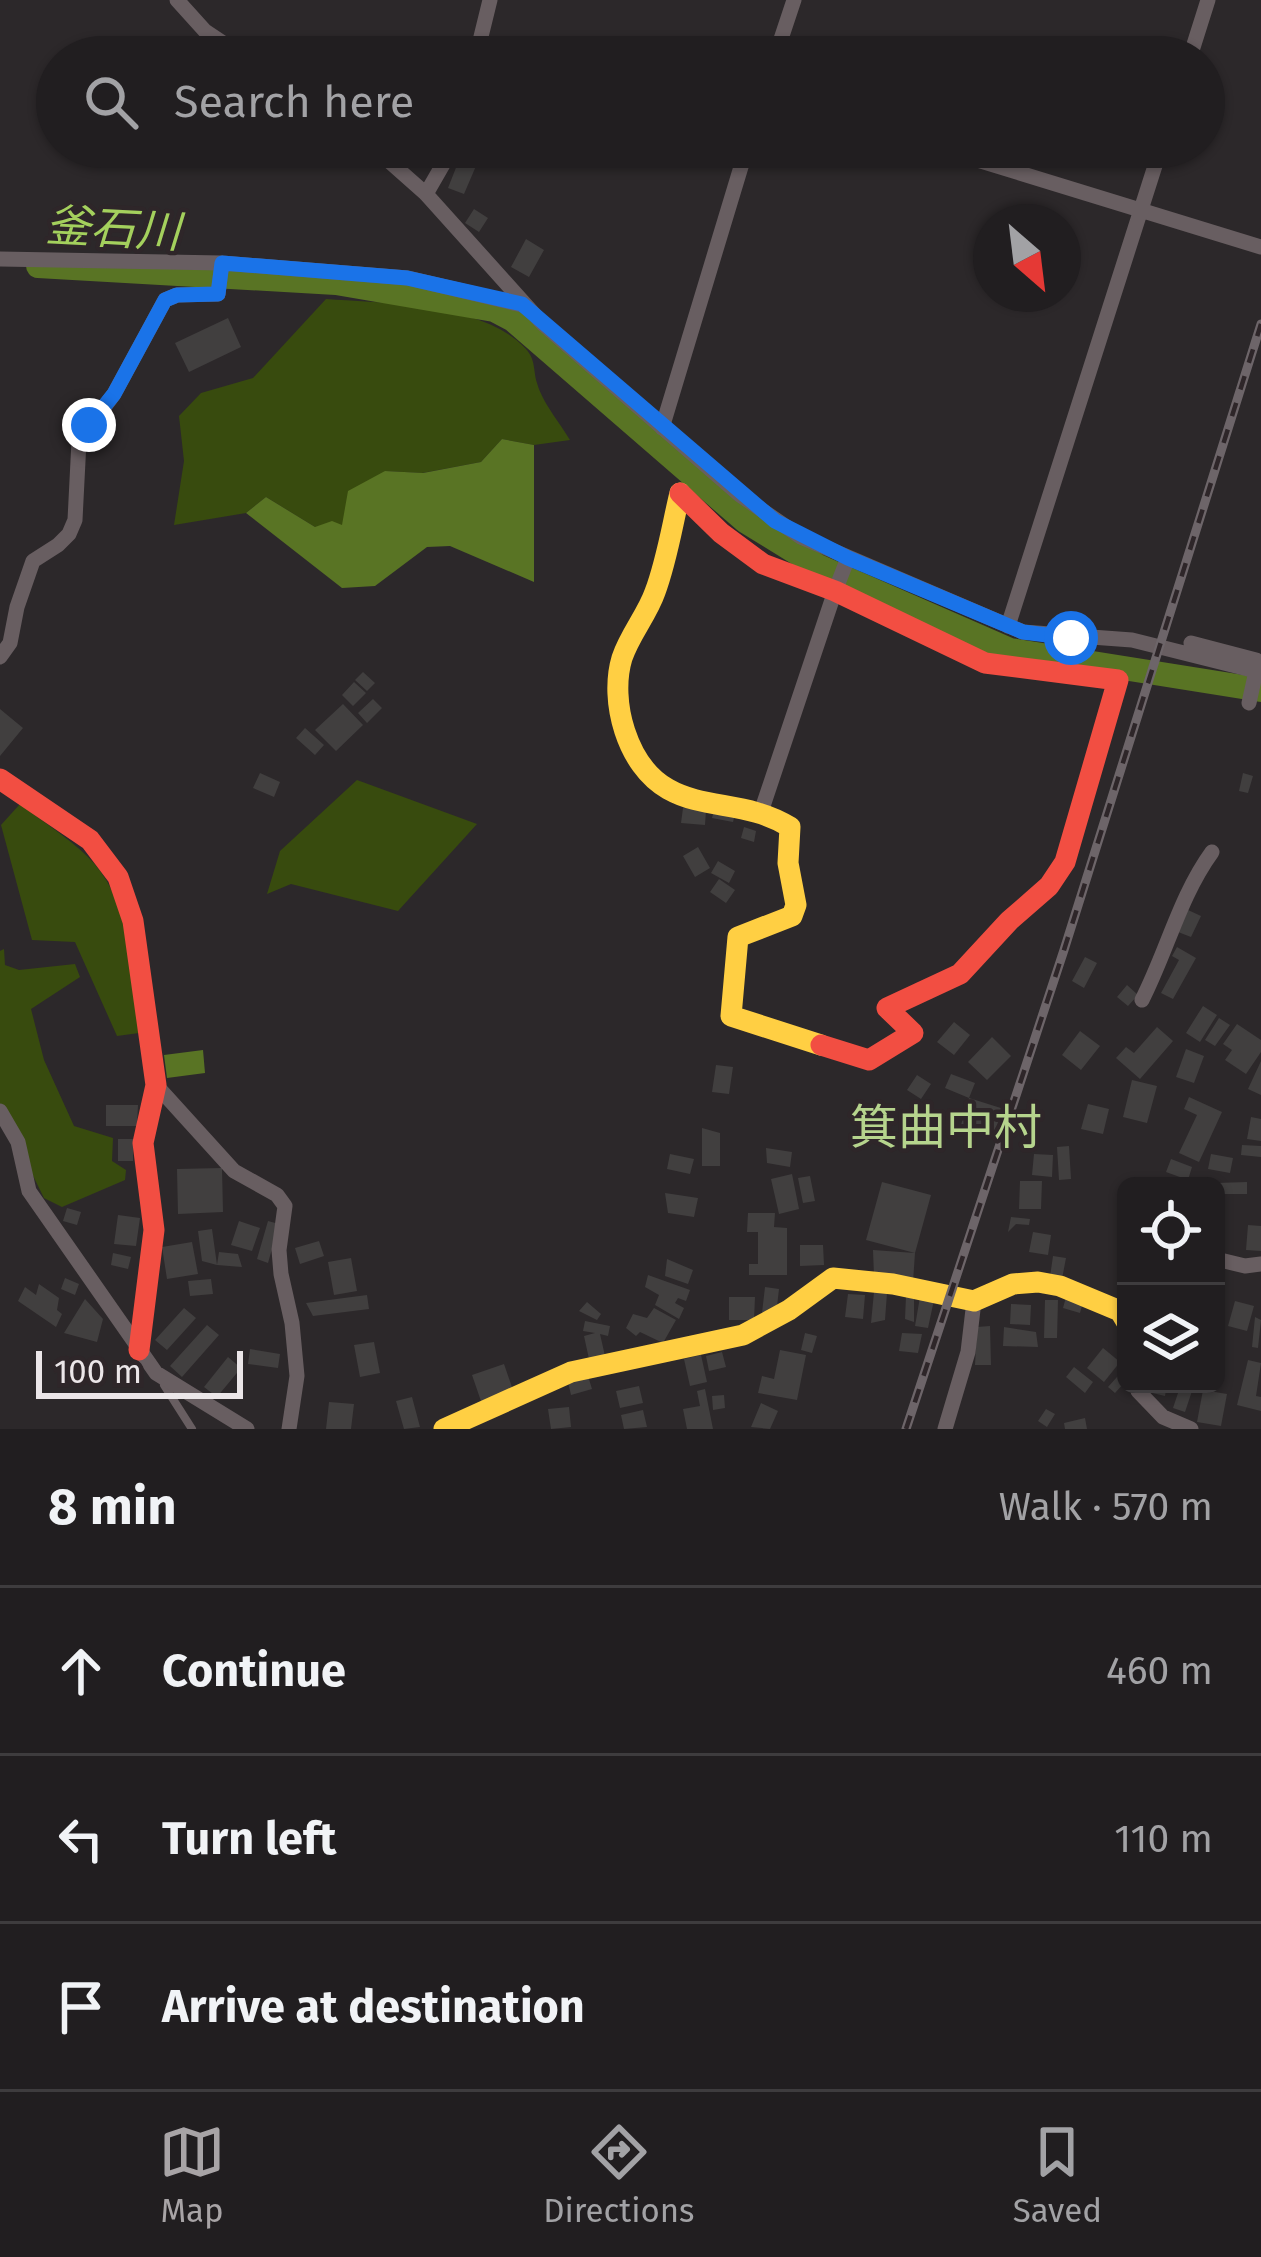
<!DOCTYPE html>
<meta charset="utf-8">
<style>
:root{--surface:#211e20;--page:#292729;--text:#f1f3f6;--muted:#a2a2a5;--line:#3e3c3e;--accent:#a8a4a6}
body{margin:0;font-family:"Fira Sans","Noto Sans JP",sans-serif;background:var(--page);color:var(--text)}
.controls{position:absolute;right:36px;bottom:36px;display:grid;overflow:hidden;border-radius:18px;box-shadow:0 3px 9px #0004}
.controls button{width:108px;height:108px;display:grid;place-items:center;padding:0;border:0;border-bottom:3px solid var(--line);background:var(--surface);color:var(--text);font:60px sans-serif}
.compass{position:absolute;left:973px;top:204px;width:108px;height:108px;border-radius:50%;background:var(--surface);box-shadow:0 3px 9px #0004;rotate:152deg}
.scale{position:absolute;left:36px;bottom:30px;width:207px;box-sizing:border-box;padding-left:12px;border:6px solid #ebe6e8;border-top:0;font-size:33px;line-height:42px;white-space:nowrap;color:#ebe6e8;-webkit-text-stroke:9px #2e2629;paint-order:stroke}
.stop{position:absolute;width:36px;height:36px;margin:-27px;border:9px solid #1a73e8;border-radius:50%;background:#fff}
.stop.end{background:#1a73e8;border-color:#fff;box-shadow:0 3px 12px #0008}
.list{margin:0;padding:0;list-style:none}
h2{display:flex;justify-content:space-between;align-items:center;height:156px;margin:0;padding:0 48px;font-size:51px}
h2 small{font-size:39px;font-weight:400;color:var(--muted)}
.list li{display:grid;grid-template-columns:78px 1fr auto;gap:36px;align-items:center;box-sizing:border-box;height:168px;padding:0 48px;border-top:3px solid var(--line)}
.list b{display:block;font-size:45px;white-space:nowrap}
.list em{font-size:39px;font-style:normal;color:var(--muted)}
.icon{flex:none;width:66px;height:66px;fill:none;stroke:currentColor;stroke-width:2;stroke-linecap:round;stroke-linejoin:round}
.map{position:relative;flex:none;width:1261px;height:1429px;overflow:hidden}
.search{position:absolute;background:var(--surface);box-shadow:0 3px 9px #0004;left:36px;right:36px;top:36px;height:132px;display:flex;align-items:center;gap:30px;box-sizing:border-box;padding:0 42px;border-radius:66px;color:var(--muted);font-size:45px}
.sheet{height:660px;background:var(--surface)}
nav{display:flex;justify-content:space-around;align-items:center;box-sizing:border-box;height:168px;border-top:3px solid var(--line);background:var(--surface);font-size:33px;color:var(--muted)}
nav a{display:grid;justify-items:center;gap:6px}
nav .on{color:var(--accent)}
.map>svg:first-child{display:block}
</style>
<div class="map">
<svg width="1261" height="1429" viewBox="0 0 1261 1429">
<rect width="100%" height="100%" fill="#2c282a"/>
<path fill="#384b0e" d="M 326,299 C 383,303 483,303 525,348 C 536,359 533,370 537,383 C 542,402 560,423 570,440 L 534,445 L 502,439 L 481,462 L 422,473 L 385,471 L 343,526 L 315,527 L 266,497 L 246,513 L 174,525 L 184,461 L 179,416 L 201,393 L 253,378 Z
M 357,780 L 477,824 L 398,911 L 291,884 L 267,894 L 280,851 Z
M 20,804 C 42,821 67,837 87,856 C 133,900 132,974 139,1033 L 117,1036 L 75,942 L 32,940 L 1,825 Z
M 4,949 L 5,965 L 19,970 L 75,964 L 80,977 L 31,1009 L 44,1060 L 74,1126 L 113,1138 L 112,1161 L 126,1170 L 125,1180 L 62,1207 L 44,1198 L 0,1109 L 0,951 Z"/>
<path fill="#597424" d="M 502,439 L 534,445 L 534,582 L 450,546 L 427,547 L 375,586 L 342,588 L 246,513 L 266,497 L 315,527 L 332,521 L 342,525 L 348,491 L 385,471 L 423,473 L 481,462 Z
M 203,1050 L 205,1073 L 167,1078 L 164,1055 Z"/>
<g fill="none" stroke-linecap="round" stroke-linejoin="round">
<path stroke="#597424" stroke-width="24" d="M 38,266 L 336,283 L 494,310 L 513,320 L 745,521 L 818,566 L 1010,650 L 1261,690"/>
</g>
<path fill="#413f3f" d="M 332,43 L 351,51 L 349,57 L 326,57 Z
M 459,160 L 476,166 L 464,194 L 448,188 Z
M 474,209 L 488,218 L 479,232 L 465,223 Z
M 526,239 L 544,250 L 529,277 L 511,267 Z
M 228,318 L 241,347 L 189,372 L 175,343 Z
M 363,672 L 375,683 L 367,691 L 355,680 Z
M 354,682 L 366,693 L 353,706 L 342,695 Z
M 373,699 L 382,708 L 367,723 L 358,713 Z
M 343,704 L 363,725 L 336,751 L 315,730 Z
M 0,709 L 23,728 L 0,756 Z
M 305,728 L 324,745 L 315,755 L 296,738 Z
M 260,773 L 280,782 L 274,797 L 253,788 Z
M 1243,773 L 1253,776 L 1248,793 L 1239,791 Z
M 715,806 L 736,810 L 733,822 L 712,818 Z
M 683,808 L 706,810 L 705,825 L 681,823 Z
M 744,827 L 756,831 L 754,842 L 741,838 Z
M 698,847 L 710,868 L 695,877 L 683,856 Z
M 718,861 L 735,871 L 729,883 L 711,873 Z
M 719,879 L 735,890 L 726,903 L 710,892 Z
M 1188,910 L 1201,916 L 1191,937 L 1178,932 Z
M 1177,947 L 1196,958 L 1173,999 L 1161,993 L 1179,960 L 1172,956 Z
M 1085,957 L 1097,963 L 1084,988 L 1072,981 Z
M 1127,985 L 1138,995 L 1128,1006 L 1117,997 Z
M 1203,1006 L 1217,1015 L 1200,1042 L 1186,1033 Z
M 1219,1018 L 1230,1025 L 1215,1046 L 1205,1040 Z
M 954,1022 L 970,1035 L 954,1055 L 937,1042 Z
M 1237,1024 L 1261,1040 L 1261,1052 L 1246,1074 L 1225,1060 L 1232,1050 L 1223,1044 Z
M 1157,1027 L 1173,1041 L 1140,1079 L 1116,1058 L 1126,1047 L 1134,1053 Z
M 1080,1031 L 1100,1046 L 1081,1070 L 1062,1055 Z
M 992,1037 L 1011,1056 L 987,1080 L 968,1062 Z
M 1186,1049 L 1204,1056 L 1194,1083 L 1176,1077 Z
M 1261,1061 L 1261,1095 L 1248,1089 Z
M 716,1065 L 733,1067 L 729,1094 L 712,1092 Z
M 951,1074 L 975,1083 L 969,1098 L 945,1088 Z
M 917,1075 L 931,1084 L 921,1099 L 907,1090 Z
M 1132,1080 L 1157,1086 L 1147,1123 L 1123,1117 Z
M 1189,1097 L 1222,1112 L 1199,1162 L 1179,1153 L 1197,1115 L 1184,1109 Z
M 969,1098 L 1004,1109 L 995,1136 L 961,1125 Z
M 1088,1104 L 1109,1109 L 1103,1134 L 1081,1129 Z
M 106,1105 L 138,1105 L 137,1126 L 106,1126 Z
M 1251,1117 L 1261,1119 L 1261,1141 L 1247,1139 Z
M 702,1128 L 720,1133 L 720,1166 L 702,1166 Z
M 118,1139 L 133,1139 L 133,1161 L 118,1161 Z
M 1242,1145 L 1261,1146 L 1261,1157 L 1241,1155 Z
M 1069,1146 L 1071,1179 L 1059,1180 L 1057,1147 Z
M 766,1148 L 792,1152 L 790,1167 L 767,1163 Z
M 670,1154 L 694,1159 L 690,1174 L 667,1169 Z
M 1034,1154 L 1053,1155 L 1052,1177 L 1032,1175 Z
M 1211,1154 L 1233,1158 L 1230,1173 L 1208,1169 Z
M 1171,1159 L 1192,1167 L 1188,1180 L 1166,1172 Z
M 222,1168 L 223,1212 L 178,1214 L 177,1169 Z
M 792,1174 L 799,1209 L 779,1214 L 771,1179 Z
M 810,1176 L 815,1201 L 803,1203 L 798,1178 Z
M 1020,1181 L 1042,1181 L 1041,1209 L 1019,1209 Z
M 882,1182 L 931,1195 L 915,1253 L 866,1240 Z
M 1247,1182 L 1247,1194 L 1223,1194 L 1224,1210 L 1216,1210 L 1216,1183 Z
M 665,1193 L 698,1198 L 694,1217 L 668,1213 Z
M 67,1208 L 81,1212 L 77,1225 L 63,1221 Z
M 748,1213 L 775,1213 L 774,1227 L 787,1228 L 787,1275 L 749,1275 L 749,1264 L 758,1264 L 758,1232 L 747,1232 Z
M 118,1215 L 140,1218 L 136,1246 L 114,1244 Z
M 1011,1217 L 1030,1219 L 1029,1225 L 1016,1224 L 1008,1232 Z
M 239,1221 L 260,1228 L 252,1251 L 231,1245 Z
M 268,1221 L 279,1224 L 268,1263 L 257,1259 Z
M 1248,1225 L 1261,1226 L 1261,1251 L 1246,1250 Z
M 212,1229 L 217,1265 L 219,1252 L 238,1254 L 242,1267 L 217,1265 L 202,1261 L 198,1231 Z
M 1033,1232 L 1051,1235 L 1048,1255 L 1029,1252 Z
M 319,1241 L 324,1256 L 300,1264 L 295,1248 Z
M 192,1242 L 198,1274 L 167,1279 L 162,1247 Z
M 800,1245 L 823,1245 L 824,1265 L 800,1266 Z
M 873,1250 L 915,1253 L 913,1282 L 874,1276 Z
M 113,1253 L 131,1257 L 128,1269 L 111,1265 Z
M 1053,1256 L 1066,1258 L 1062,1279 L 1050,1277 Z
M 351,1258 L 357,1291 L 334,1295 L 328,1262 Z
M 667,1259 L 693,1270 L 688,1284 L 665,1276 Z
M 648,1275 L 690,1290 L 686,1301 L 678,1298 L 675,1303 L 684,1308 L 679,1319 L 655,1305 L 659,1295 L 645,1287 Z
M 65,1278 L 79,1284 L 75,1295 L 61,1289 Z
M 211,1279 L 213,1294 L 190,1296 L 188,1281 Z
M 39,1284 L 59,1298 L 57,1310 L 62,1314 L 56,1327 L 18,1301 L 25,1287 L 36,1295 Z
M 765,1287 L 779,1289 L 776,1315 L 762,1313 Z
M 874,1292 L 887,1293 L 885,1320 L 871,1323 Z
M 848,1294 L 865,1295 L 863,1319 L 845,1317 Z
M 367,1295 L 369,1309 L 313,1316 L 306,1303 Z
M 906,1296 L 914,1299 L 914,1322 L 905,1319 Z
M 729,1297 L 755,1297 L 754,1320 L 729,1320 Z
M 920,1297 L 934,1300 L 928,1328 L 915,1326 Z
M 1066,1297 L 1083,1302 L 1080,1313 L 1063,1308 Z
M 85,1299 L 103,1319 L 97,1342 L 64,1333 Z
M 1045,1300 L 1058,1300 L 1057,1338 L 1044,1338 Z
M 1235,1301 L 1254,1306 L 1247,1331 L 1228,1326 Z
M 587,1302 L 601,1314 L 597,1320 L 579,1311 Z
M 1011,1304 L 1031,1305 L 1030,1325 L 1010,1324 Z
M 184,1308 L 196,1318 L 167,1350 L 155,1340 Z
M 654,1308 L 676,1320 L 663,1343 L 640,1332 L 636,1336 L 626,1328 L 633,1314 L 647,1318 Z
M 1255,1317 L 1261,1320 L 1258,1348 L 1252,1347 Z
M 585,1321 L 610,1326 L 608,1336 L 600,1334 L 605,1356 L 589,1359 L 584,1336 L 595,1333 L 583,1331 Z
M 207,1325 L 219,1335 L 182,1377 L 170,1366 Z
M 990,1326 L 991,1365 L 975,1365 L 977,1327 Z
M 1004,1327 L 1036,1332 L 1038,1347 L 1003,1346 Z
M 805,1333 L 817,1336 L 812,1353 L 801,1350 Z
M 902,1333 L 922,1334 L 918,1353 L 899,1351 Z
M 374,1342 L 380,1373 L 360,1377 L 354,1345 Z
M 1103,1348 L 1120,1362 L 1104,1382 L 1087,1368 Z
M 250,1349 L 280,1354 L 278,1368 L 248,1364 Z
M 780,1350 L 806,1355 L 797,1400 L 758,1393 L 762,1376 L 774,1379 Z
M 722,1352 L 726,1367 L 709,1371 L 706,1356 Z
M 701,1355 L 707,1382 L 690,1386 L 684,1359 Z
M 228,1357 L 241,1368 L 217,1397 L 204,1387 Z
M 1248,1360 L 1261,1363 L 1256,1396 L 1261,1397 L 1261,1411 L 1237,1405 Z
M 504,1364 L 514,1393 L 482,1404 L 472,1375 Z
M 1074,1367 L 1093,1382 L 1085,1393 L 1066,1377 Z
M 1126,1367 L 1126,1381 L 1115,1393 L 1108,1387 Z
M 588,1376 L 592,1389 L 571,1395 L 568,1382 Z
M 1146,1384 L 1167,1384 L 1165,1396 L 1144,1391 Z
M 639,1386 L 643,1403 L 620,1408 L 616,1391 Z
M 1180,1387 L 1192,1391 L 1185,1412 L 1173,1408 Z
M 705,1389 L 713,1429 L 687,1429 L 683,1409 L 700,1406 L 697,1391 Z
M 1203,1390 L 1227,1394 L 1221,1426 L 1197,1422 Z
M 724,1395 L 725,1408 L 713,1410 L 712,1396 Z
M 412,1397 L 420,1427 L 404,1429 L 396,1401 Z
M 329,1402 L 354,1404 L 351,1429 L 326,1429 Z
M 761,1403 L 778,1411 L 770,1429 L 751,1427 Z
M 569,1407 L 571,1427 L 551,1429 L 548,1409 Z
M 1046,1409 L 1055,1414 L 1047,1427 L 1038,1421 Z
M 643,1410 L 647,1427 L 624,1429 L 621,1415 Z
M 1085,1418 L 1087,1429 L 1065,1429 L 1064,1423 Z"/>
<g fill="none" stroke-linecap="round" stroke-linejoin="round">
<path stroke="#685e61" stroke-width="8" d="M 164,1385 L 192,1429"/>
<path stroke="#685e61" stroke-width="15" d="M 177,0 L 205,31 L 244,57
M 476,57 L 490,0
M 775,57 L 794,0
M 1190,57 L 1208,0
M 373,147 L 426,194 L 542,323 L 740,495 L 801,537 L 1023,632 L 1132,640 L 1256,671 L 1249,703
M 935,147 L 1261,247
M 426,194 L 453,147
M 0,259 L 222,263 L 408,278 L 522,305
M 662,428 L 747,147
M 837,586 L 848,558
M 1008,626 L 1161,147
M 1191,643 L 1256,660 L 1256,671 L 1261,673
M 0,657 L 10,643 L 17,607 L 33,561 L 58,545 L 69,534 L 75,520 L 79,441 L 114,394 L 165,300 L 177,295 L 218,294 L 222,263
M 762,809 L 835,591
M 1142,1000 C 1167,951 1180,896 1212,852
M 156,1085 L 234,1171 L 277,1195 L 285,1206 L 279,1250 L 281,1274 L 292,1323 L 297,1376 L 289,1429
M 0,1111 L 18,1142 L 29,1191 L 156,1373 L 247,1429
M 1216,1259 L 1245,1266 L 1261,1264
M 1138,1384 L 1138,1391 L 1163,1417 L 1191,1429
M 945,1429 L 968,1352 L 974,1301"/>
<path stroke="#ffcf43" stroke-width="21" d="M 680,493 C 672,526 667,560 655,592 C 647,615 630,634 622,658 C 609,701 627,766 668,789 C 705,810 748,801 790,827 L 788,863 L 796,905 L 792,916 L 738,937 L 731,1016 L 821,1045
M 444,1429 L 571,1372 L 743,1335 L 789,1310 L 833,1278 L 893,1284 L 974,1301 L 1013,1284 L 1038,1282 L 1060,1286 L 1120,1311 L 1126,1321"/>
<path stroke="#f24e42" stroke-width="21" d="M 680,493 L 721,533 L 763,564 L 835,591 L 985,663 L 1118,680 L 1065,862 L 1049,886 L 1009,921 L 960,974 L 887,1008 L 913,1033 L 869,1060 L 821,1045
M 0,779 L 90,840 L 118,877 L 133,921 L 156,1085 L 143,1143 L 154,1230 L 139,1350"/>
<g stroke="#6d6569" stroke-width="9">
<path id="rail" d="M 906,1429 L 1064,950 L 1261,324"/>
</g>
<use href="#rail" stroke="#2e2629" stroke-width="4.5" stroke-dasharray="14" stroke-linecap="butt"/>
</g>
<g fill="none" stroke-linecap="round" stroke-linejoin="round">
<path stroke="#1a73e8" stroke-width="15" d="M 89,425 L 114,394 L 165,300 L 177,295 L 218,294 L 222,263 L 407,278 L 522,304 L 775,521 L 848,558 L 1023,632 L 1071,638"/>
</g>
<g text-anchor="middle" stroke-width="9" stroke-linejoin="round" paint-order="stroke">
<g font-size="45" font-style="italic" fill="#a4d05d" stroke="#2e2629">
<text transform="translate(113 228) rotate(3)" y="16">釜石川</text>
</g>
<g font-size="48" fill="#b6d48d" stroke="#2e2629">
<text x="946" y="1144">箕曲中村</text>
</g>
</g>
</svg>
<div class="controls">
<button><svg class="icon" aria-label="locate" viewBox="0 0 24 24"><circle cx="12" cy="12" r="6"/><path d="M12 2v4M12 18v4M2 12h4M18 12h4"/></svg></button>
<button><svg class="icon" aria-label="layers" viewBox="0 0 24 24"><path d="M12 4l9 5-9 5-9-5zM3 14l9 5 9-5"/></svg></button>
</div>
<svg class="compass" viewBox="-18 -18 36 36"><path d="M0-13l5 13h-10z" fill="#e53935"/><path d="M0 13l5-13h-10z" fill="#a2a2a5"/></svg>
<div class="scale">100 m</div>
<div class="stop" style="left:1071px;top:638px"></div>
<div class="stop end" style="left:89px;top:425px"></div>
<div class="search"><svg class="icon" aria-label="search" viewBox="0 0 24 24"><circle cx="10" cy="10" r="6"/><path d="M15 15l6 6"/></svg>Search here</div>
</div>
<section class="sheet">
<h2>8 min<small>Walk · 570 m</small></h2>
<ul class="list">
<li><svg class="icon" aria-label="ahead" viewBox="0 0 24 24"><path d="M12 20V5M6 11l6-6 6 6"/></svg><div><b>Continue</b></div><em>460 m</em></li>
<li><svg class="icon" aria-label="left" viewBox="0 0 24 24"><path d="M17 20v-9H6M10 6l-5 5 5 5"/></svg><div><b>Turn left</b></div><em>110 m</em></li>
<li><svg class="icon" aria-label="arrive" viewBox="0 0 24 24"><path d="M6 21V4h12l-3 4 3 4H6"/></svg><div><b>Arrive at destination</b></div></li>
</ul>
</section>
<nav>
<a class="on"><svg class="icon" aria-label="map" viewBox="0 0 24 24"><path d="M3 6l6-2 6 2 6-2v14l-6 2-6-2-6 2zM9 4v14M15 6v14"/></svg>Map</a>
<a><svg class="icon" aria-label="directions" viewBox="0 0 24 24"><path d="M12 3l9 9-9 9-9-9zM9 14v-3h6M13 9l2 2-2 2"/></svg>Directions</a>
<a><svg class="icon" aria-label="saved" viewBox="0 0 24 24"><path d="M7 4h10v16l-5-4-5 4z"/></svg>Saved</a>
</nav>
